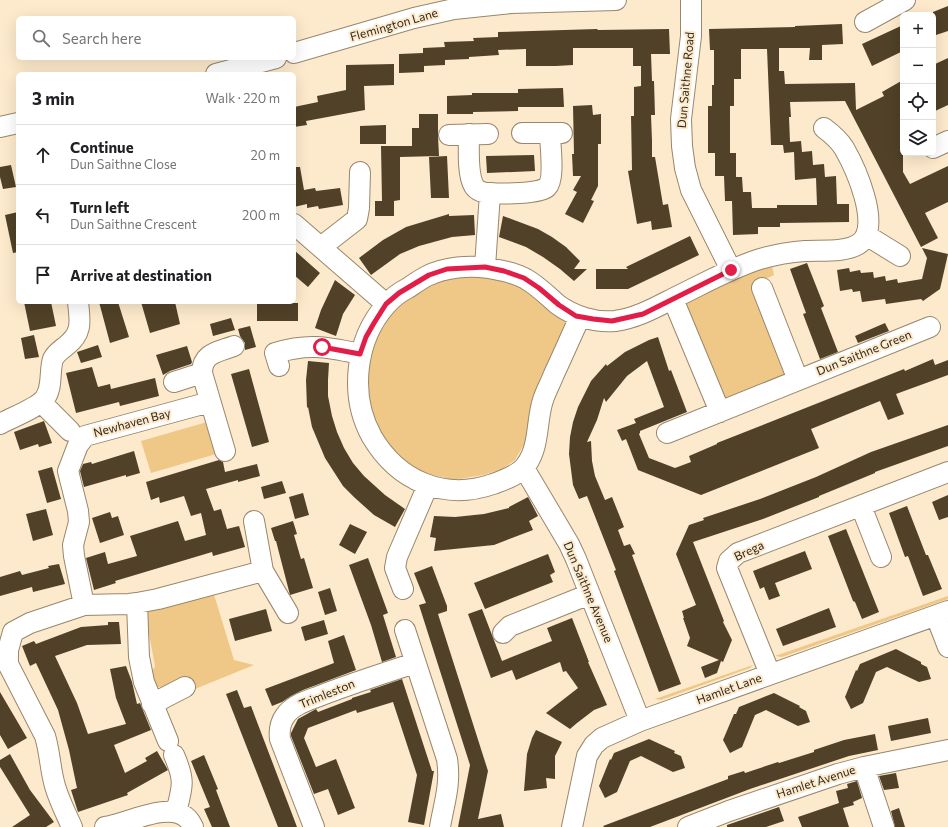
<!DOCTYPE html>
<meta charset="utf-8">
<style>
:root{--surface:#fff;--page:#f2f2f2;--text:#202124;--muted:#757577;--line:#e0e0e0}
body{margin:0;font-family:Commissioner,sans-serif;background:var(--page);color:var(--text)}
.controls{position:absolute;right:12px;top:12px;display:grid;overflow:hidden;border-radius:6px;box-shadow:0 4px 16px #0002}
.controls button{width:36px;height:36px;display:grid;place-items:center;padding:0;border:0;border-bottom:1px solid var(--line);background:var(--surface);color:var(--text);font:20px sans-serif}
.stop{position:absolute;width:12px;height:12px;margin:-9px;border:3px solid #e11d48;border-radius:50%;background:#fff}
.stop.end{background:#e11d48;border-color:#fff;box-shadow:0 1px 4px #0008}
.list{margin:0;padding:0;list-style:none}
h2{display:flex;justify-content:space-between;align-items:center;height:52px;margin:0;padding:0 16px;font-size:17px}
h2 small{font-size:13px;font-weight:400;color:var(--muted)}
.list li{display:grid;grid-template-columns:26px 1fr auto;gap:12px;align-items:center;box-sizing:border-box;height:60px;padding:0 16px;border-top:1px solid var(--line)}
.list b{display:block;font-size:15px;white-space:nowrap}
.list p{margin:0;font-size:13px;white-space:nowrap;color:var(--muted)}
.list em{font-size:13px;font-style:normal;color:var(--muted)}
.icon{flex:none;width:22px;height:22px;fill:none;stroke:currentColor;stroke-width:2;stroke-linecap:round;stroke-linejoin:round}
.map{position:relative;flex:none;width:948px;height:827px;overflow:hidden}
.search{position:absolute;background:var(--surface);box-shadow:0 4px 16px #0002;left:16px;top:16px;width:280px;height:44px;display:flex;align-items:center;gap:10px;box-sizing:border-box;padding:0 14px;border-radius:6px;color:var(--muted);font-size:15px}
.panel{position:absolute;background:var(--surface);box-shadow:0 4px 16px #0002;left:16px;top:72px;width:280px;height:232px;border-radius:6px}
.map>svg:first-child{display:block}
</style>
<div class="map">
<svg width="948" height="827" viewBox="0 0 948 827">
<rect width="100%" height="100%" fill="#fdeacc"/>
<path fill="#efc787" d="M 771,261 L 774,275 L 754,284 L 785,360 L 785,378 L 732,399 L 724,398 L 685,305 L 691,295 Z
M 453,273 L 520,282 L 565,315 L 566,326 L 525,443 L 515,460 L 502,469 L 483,475 L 453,480 L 418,471 L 393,450 L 376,426 L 366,394 L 367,354 L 398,300 Z
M 207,422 L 216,454 L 151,473 L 141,441 Z
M 212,588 L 234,660 L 254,665 L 195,689 L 183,678 L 163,687 L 155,687 L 152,672 L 155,666 L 149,634 L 144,631 L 148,605 Z
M 948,596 L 948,599 L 782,657 L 775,656 Z
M 753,665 L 750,668 L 661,700 L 655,699 Z"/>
<path fill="#504128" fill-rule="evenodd" d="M 948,6 L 948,31 L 933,36 L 933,12 Z
M 842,24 L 843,44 L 822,45 L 822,60 L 809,60 L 810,48 L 779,48 L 779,71 L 784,71 L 785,84 L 855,83 L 856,110 L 884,96 L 882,92 L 903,80 L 903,172 L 910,184 L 948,166 L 948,202 L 925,213 L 938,238 L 921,247 L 845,101 L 790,102 L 791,117 L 789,117 L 790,142 L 801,141 L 802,152 L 812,151 L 813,165 L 824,164 L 825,177 L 836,176 L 837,204 L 849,204 L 849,222 L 780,223 L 780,227 L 758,227 L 758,234 L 733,235 L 732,201 L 725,201 L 724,176 L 715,176 L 715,153 L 708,153 L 708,106 L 712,106 L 712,85 L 714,85 L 714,50 L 710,50 L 709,29 L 795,27 L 795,26 ZM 741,49 L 767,49 L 771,145 L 783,145 L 784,153 L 794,152 L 795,180 L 816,178 L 817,205 L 777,205 L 777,208 L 752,208 L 751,192 L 743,192 L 742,177 L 736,177 L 736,153 L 730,153 L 730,106 L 734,106 L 734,79 L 741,79 Z
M 903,25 L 903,51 L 872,66 L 862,44 Z
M 597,29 L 598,30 L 669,29 L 670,54 L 651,54 L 652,81 L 654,81 L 655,115 L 651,115 L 652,141 L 652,157 L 655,157 L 663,205 L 668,204 L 672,227 L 652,230 L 651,221 L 637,224 L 628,171 L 632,170 L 631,116 L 634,116 L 634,87 L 641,86 L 641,66 L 633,66 L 633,48 L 573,48 L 573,65 L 556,66 L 526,66 L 526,49 L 498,50 L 499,55 L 469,57 L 469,59 L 445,60 L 445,65 L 424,66 L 424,72 L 399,73 L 399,54 L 423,53 L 423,48 L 445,47 L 444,42 L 474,41 L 473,38 L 498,37 L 498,32 Z
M 948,58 L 948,105 L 933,112 L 933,65 Z
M 394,64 L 394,85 L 364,86 L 365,110 L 306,121 L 307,125 L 294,127 L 294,107 L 318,102 L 317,96 L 346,90 L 346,65 Z
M 563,88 L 564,107 L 518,107 L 518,111 L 473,112 L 473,114 L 447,114 L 447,96 L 472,95 L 472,93 L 518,93 L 518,89 Z
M 592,105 L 593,115 L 601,114 L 601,144 L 598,144 L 598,186 L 591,200 L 594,201 L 583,223 L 565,214 L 577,192 L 573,190 L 581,176 L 573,176 L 572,154 L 574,154 L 573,106 Z
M 419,114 L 438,114 L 438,136 L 439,156 L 400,157 L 400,200 L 394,201 L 394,216 L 375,216 L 375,201 L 382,201 L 381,146 L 412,146 L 412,128 L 419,128 Z
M 386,125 L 386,144 L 360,144 L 360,126 Z
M 534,155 L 535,171 L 487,173 L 486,156 Z
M 447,156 L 449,198 L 431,198 L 429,157 Z
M 11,165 L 16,187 L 3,189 L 0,177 L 0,167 Z
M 294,167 L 300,167 L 304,190 L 315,188 L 316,191 L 340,188 L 343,205 L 319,209 L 318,206 L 307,208 L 307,204 L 294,207 Z
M 18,212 L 18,252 L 13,253 L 5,215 Z
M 449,214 L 449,216 L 474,215 L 475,235 L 452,237 L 419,246 L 400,254 L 371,275 L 359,258 L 383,240 L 406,227 Z
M 503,216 L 538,229 L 552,237 L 566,247 L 580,261 L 574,269 L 587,269 L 574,281 L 560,269 L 543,257 L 526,247 L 499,237 Z
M 690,236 L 699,255 L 628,289 L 596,289 L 596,269 L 628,269 L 626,267 Z
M 922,248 L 948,254 L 940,289 L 923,301 L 921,299 L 886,304 L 885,299 L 862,302 L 860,291 L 853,292 L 852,289 L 840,291 L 837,270 L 849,268 L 850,272 L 860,270 L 861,273 L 873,272 L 874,278 L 885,276 L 886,281 L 897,279 L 898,283 L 922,279 L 927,258 Z
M 294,250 L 320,273 L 308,287 L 294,275 Z
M 807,263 L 824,306 L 821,308 L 838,352 L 820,359 L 803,314 L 806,313 L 790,269 Z
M 335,280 L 355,295 L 343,314 L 336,336 L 315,328 L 321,310 Z
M 24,302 L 51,302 L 56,326 L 30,331 Z
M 99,302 L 118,302 L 129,337 L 110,343 Z
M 141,302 L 175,302 L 180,324 L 150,333 Z
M 257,303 L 298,303 L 298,321 L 257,321 Z
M 231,318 L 235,330 L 213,336 L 210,324 Z
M 885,323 L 889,331 L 858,343 L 855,336 Z
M 250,326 L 256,347 L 245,350 L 245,343 L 240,336 L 238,329 Z
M 34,335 L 39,357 L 25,359 L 21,338 Z
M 658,337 L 669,371 L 671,370 L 687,412 L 640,431 L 640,433 L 639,434 L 649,458 L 675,468 L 691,462 L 689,456 L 717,444 L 717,443 L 904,369 L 905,371 L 933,359 L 935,365 L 948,360 L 948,375 L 896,394 L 904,414 L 888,420 L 880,401 L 811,429 L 819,448 L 701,495 L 638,470 L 626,439 L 622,441 L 617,430 L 636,423 L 634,419 L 664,407 L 647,361 L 627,376 L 606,402 L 604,398 L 597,420 L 587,442 L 591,441 L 592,461 L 595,476 L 605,500 L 612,497 L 624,527 L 618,530 L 624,546 L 630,544 L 635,554 L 632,555 L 681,684 L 659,692 L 614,571 L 616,570 L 587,496 L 579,499 L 573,485 L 569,454 L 570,437 L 573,422 L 578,407 L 591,381 L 606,364 L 607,366 L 625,352 L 649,340 Z
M 98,345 L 102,357 L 81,363 L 77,352 Z
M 187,346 L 192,362 L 191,364 L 170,371 L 163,375 L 156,355 Z
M 308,361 L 329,363 L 328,380 L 328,396 L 332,416 L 337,432 L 344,448 L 353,463 L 364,476 L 385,495 L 405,509 L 395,527 L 374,515 L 355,498 L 343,486 L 325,458 L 312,427 L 308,407 L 307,408 L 306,380 Z
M 92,367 L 98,387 L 110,384 L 111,389 L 155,378 L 159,396 L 120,406 L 119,402 L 76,413 L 66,373 Z
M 249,369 L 269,442 L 252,447 L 231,374 Z
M 44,421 L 52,443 L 39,447 L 38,444 L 20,450 L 14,432 Z
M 948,425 L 948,446 L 875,472 L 875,473 L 819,496 L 819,497 L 763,519 L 693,542 L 724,621 L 723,622 L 732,640 L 723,662 L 721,661 L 717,673 L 705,678 L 701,667 L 719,660 L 687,646 L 690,638 L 683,618 L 684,618 L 682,611 L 696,605 L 676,554 L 689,525 L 704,520 L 703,518 L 760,499 L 816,477 L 871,452 Z
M 134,451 L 140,473 L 126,477 L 126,475 L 84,487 L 80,471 L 83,464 L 91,462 L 92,464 Z
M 219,460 L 223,462 L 225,472 L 257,464 L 260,476 L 238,482 L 238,480 L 206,489 L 214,511 L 221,509 L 227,529 L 239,526 L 245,547 L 213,556 L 212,552 L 115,581 L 116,583 L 94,590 L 86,558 L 105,552 L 108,564 L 137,556 L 130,536 L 178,521 L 185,541 L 206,535 L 201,513 L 191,516 L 184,496 L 160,503 L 159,497 L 151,500 L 146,482 Z
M 52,467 L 61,499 L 47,503 L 38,471 Z
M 282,481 L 286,493 L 264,499 L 261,487 Z
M 303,493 L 309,515 L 295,519 L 289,497 Z
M 948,495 L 948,517 L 939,520 L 932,502 Z
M 528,497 L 538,516 L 529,521 L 533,530 L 494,545 L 434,551 L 436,538 L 430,537 L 434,516 L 455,517 L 484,514 L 509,508 L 509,507 Z
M 907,506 L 926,555 L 928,555 L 942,589 L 923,596 L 908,556 L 905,557 L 889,513 Z
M 46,509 L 53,535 L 33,541 L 26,514 Z
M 110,512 L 112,518 L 118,516 L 124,535 L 100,543 L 92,518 Z
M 293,521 L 297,534 L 294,535 L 301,559 L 304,558 L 313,588 L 290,595 L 276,541 L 275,541 L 271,528 Z
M 350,524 L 367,532 L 355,554 L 339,545 Z
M 846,529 L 879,612 L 862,619 L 855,602 L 853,601 L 828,536 Z
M 805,551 L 812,569 L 775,583 L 780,596 L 769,600 L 764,587 L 760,589 L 753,571 Z
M 548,554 L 555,572 L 550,575 L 553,582 L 485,609 L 474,583 Z
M 368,558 L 388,613 L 383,615 L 396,657 L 382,662 L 371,625 L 349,565 Z
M 59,564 L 65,584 L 33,592 L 32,587 L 0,596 L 0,577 L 20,571 L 22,575 L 49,568 L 48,566 Z
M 432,566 L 447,606 L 447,611 L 438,614 L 488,771 L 478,819 L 501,814 L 504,827 L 458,827 L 470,765 L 419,605 L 426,603 L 414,573 Z
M 330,588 L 337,611 L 325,615 L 318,592 Z
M 829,608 L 836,627 L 783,646 L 776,629 Z
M 266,609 L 272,631 L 235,641 L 229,619 Z
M 482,609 L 502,661 L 552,641 L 547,628 L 572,618 L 589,662 L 588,662 L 607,705 L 594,710 L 577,723 L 570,729 L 546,713 L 578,688 L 566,671 L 563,672 L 560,662 L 516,680 L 512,670 L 491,678 L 468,614 Z
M 324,620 L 328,634 L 305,641 L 301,627 Z
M 108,622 L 119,622 L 121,644 L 87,645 L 55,656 L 77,703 L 88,734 L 126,724 L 116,698 L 110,669 L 126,666 L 132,682 L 137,704 L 140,703 L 151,730 L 114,745 L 125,773 L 147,761 L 145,758 L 157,751 L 168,770 L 127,793 L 128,795 L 78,812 L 71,790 L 77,788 L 69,750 L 58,710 L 36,663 L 30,666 L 22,646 L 34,641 L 36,644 L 81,627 L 108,625 Z
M 344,635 L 356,670 L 303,690 L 291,696 L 282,702 L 272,706 L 265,689 L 334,663 L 328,641 Z
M 896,649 L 921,662 L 921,664 L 927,667 L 931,679 L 919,682 L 887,667 L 876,672 L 863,703 L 851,709 L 845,697 L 856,670 L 857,671 L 860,664 Z
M 402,679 L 432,771 L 434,771 L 424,825 L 408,822 L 417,775 L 393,702 L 357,713 L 356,710 L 308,728 L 304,738 L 316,767 L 336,759 L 355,808 L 338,815 L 328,789 L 314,794 L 291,736 L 291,733 L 298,719 L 316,709 L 318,712 L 352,699 L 352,698 L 371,692 L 370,690 Z
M 237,690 L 244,708 L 251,706 L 297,827 L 278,827 L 226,694 Z
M 0,692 L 27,738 L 8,749 L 0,735 Z
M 774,693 L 800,706 L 799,707 L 806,711 L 810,722 L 798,726 L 766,710 L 755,715 L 742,747 L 730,753 L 723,740 L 734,714 L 736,714 L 739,707 Z
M 928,718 L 931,733 L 891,741 L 888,726 Z
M 536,730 L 562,742 L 555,756 L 555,779 L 546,778 L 547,788 L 524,791 L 527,754 L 532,738 Z
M 875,734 L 878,750 L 849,756 L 750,789 L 650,827 L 604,827 L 603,826 L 728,779 L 728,776 L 744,771 L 745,773 L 778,762 L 779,763 L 814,752 L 814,750 L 844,740 Z
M 649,739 L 675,751 L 674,753 L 681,756 L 685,768 L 673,772 L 641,756 L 630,761 L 617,792 L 605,798 L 599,786 L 610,759 L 611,760 L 614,753 Z
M 10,754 L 30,790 L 54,822 L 46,827 L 12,827 L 30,815 L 0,767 L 0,760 Z
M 204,755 L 218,789 L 216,790 L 230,827 L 212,827 L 204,809 L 210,807 L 191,761 Z
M 896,773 L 899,788 L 884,790 L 879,776 Z
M 857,781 L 862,798 L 853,802 L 854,805 L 843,808 L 849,827 L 802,827 L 798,817 L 839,803 L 836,791 L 848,788 L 847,784 Z
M 779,807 L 784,821 L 766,827 L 727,827 L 727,825 Z
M 899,808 L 905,827 L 895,827 L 891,811 Z"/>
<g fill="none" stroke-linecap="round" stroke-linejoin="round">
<g stroke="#98876c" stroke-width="22">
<path id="minor" d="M 691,0 L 691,36 L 681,119 L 682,146 L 685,168 L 691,190 L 731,270
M 865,22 L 905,0
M 294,53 L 414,18 L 454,9 L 511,3 L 616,0
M 216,74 L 276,58
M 0,127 L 18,123
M 522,133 L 562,133
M 469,134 C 469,148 467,174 474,186 C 477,191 484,193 490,193 C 500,194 541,194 547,187 C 555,179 550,145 550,133
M 449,135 L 488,134
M 933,148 L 948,141
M 294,224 L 386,304
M 866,235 L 900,256
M 321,247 L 357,219 L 359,208 L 360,172
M 485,267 L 490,193
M 762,288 L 798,380
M 673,299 L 720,412
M 580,317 C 571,336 563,355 554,374 C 551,382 546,391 543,400 C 536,421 540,446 526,465 C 519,475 504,480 493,484 C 444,501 398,481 372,437 C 349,396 355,340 386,305 C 392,298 400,292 408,288 C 414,284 421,279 427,276 C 445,267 470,265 488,268 C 501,270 515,273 526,279 C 538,286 547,295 557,304 C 573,316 595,323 615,321 C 638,318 658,306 678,296 C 705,283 731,268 760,259 C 774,255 790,252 805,251 C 820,250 847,253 860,243 C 882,226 855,167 844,148 C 839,140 832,134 824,128
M 279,366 L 275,353 C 309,343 326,347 360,354
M 174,382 L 202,373
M 41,402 L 70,431
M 0,424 C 11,418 39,407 45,398 C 53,387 49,371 53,359 C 56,353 61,350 66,346 C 83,333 80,321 78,302
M 667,433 L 930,327
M 225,451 L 202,373 C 202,353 218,352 234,346
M 524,468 L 569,544 L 576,559 L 640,721
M 861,506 L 881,557
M 254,521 L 263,571 L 288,613
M 403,589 L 395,568 L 397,557 L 428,485
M 137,603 L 139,657 L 144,682 L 168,741
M 84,605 L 74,556 L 73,545 L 79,522 L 78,511 L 68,471 L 78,445 L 85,436 L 210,402
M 936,616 L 948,647
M 405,630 L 447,759 C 451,785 444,803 440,827
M 503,633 L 510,626 L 590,594
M 770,674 L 727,568 L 729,561 L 738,553 L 948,472
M 152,704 L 185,687
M 174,755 C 185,780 183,786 176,812
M 864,767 L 884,827
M 72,827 C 66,814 59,800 55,786 C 50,769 50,752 45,736 L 8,664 L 8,650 L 13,632 L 30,623 L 84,605 L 129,604 L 137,603 L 158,599 L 263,571
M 105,827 C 127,824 170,800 188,819 C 190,821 192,825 193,827
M 314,827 L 280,739 C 279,731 280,723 285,716 C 293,704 310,700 322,695 C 353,683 384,673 415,663
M 572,827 L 587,756 L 594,745 L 602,738 L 640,721 L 948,611
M 688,827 L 729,811 L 838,774 L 864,767 L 948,750"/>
</g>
<use href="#minor" stroke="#fff" stroke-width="20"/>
</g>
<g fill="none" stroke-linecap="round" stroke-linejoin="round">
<path stroke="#e11d48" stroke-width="5" d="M 322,347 L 360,354 L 366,337 L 374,323 L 386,304 L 399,293 L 429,275 L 447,269 L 485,267 L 504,271 L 524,278 L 539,288 L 559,305 L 576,316 L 593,319 L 612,321 L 643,314 L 731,270"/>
</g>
<g text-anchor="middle" stroke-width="4" stroke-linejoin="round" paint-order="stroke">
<g font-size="12" fill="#312a1f" stroke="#fdeacc">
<text transform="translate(394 25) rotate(-16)" y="4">Flemington Lane</text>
<text transform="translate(686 80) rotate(-85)" y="4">Dun Saithne Road</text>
<text transform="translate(864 353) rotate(-22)" y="4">Dun Saithne Green</text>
<text transform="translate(132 423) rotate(-15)" y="4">Newhaven Bay</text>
<text transform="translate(749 551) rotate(-25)" y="4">Brega</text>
<text transform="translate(588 592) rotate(67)" y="4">Dun Saithne Avenue</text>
<text transform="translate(729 689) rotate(-20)" y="4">Hamlet Lane</text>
<text transform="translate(327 694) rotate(-22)" y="4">Trimleston</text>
<text transform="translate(816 782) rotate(-18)" y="4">Hamlet Avenue</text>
</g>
</g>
</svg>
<div class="controls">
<button>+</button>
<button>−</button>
<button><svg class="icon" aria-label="locate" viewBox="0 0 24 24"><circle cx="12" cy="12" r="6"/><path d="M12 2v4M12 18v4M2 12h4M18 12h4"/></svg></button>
<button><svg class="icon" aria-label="layers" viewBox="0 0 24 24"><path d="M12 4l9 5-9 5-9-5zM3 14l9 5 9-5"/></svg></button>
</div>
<div class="stop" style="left:322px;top:347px"></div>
<div class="stop end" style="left:731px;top:270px"></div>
<div class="search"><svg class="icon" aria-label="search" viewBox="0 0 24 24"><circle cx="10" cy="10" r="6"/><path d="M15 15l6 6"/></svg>Search here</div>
<section class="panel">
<h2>3 min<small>Walk · 220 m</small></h2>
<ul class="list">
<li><svg class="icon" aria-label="ahead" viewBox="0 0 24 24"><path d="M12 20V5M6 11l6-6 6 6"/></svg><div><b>Continue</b><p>Dun Saithne Close</p></div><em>20 m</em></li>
<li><svg class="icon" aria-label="left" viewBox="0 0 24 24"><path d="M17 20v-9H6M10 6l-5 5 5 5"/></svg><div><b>Turn left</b><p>Dun Saithne Crescent</p></div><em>200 m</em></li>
<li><svg class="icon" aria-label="arrive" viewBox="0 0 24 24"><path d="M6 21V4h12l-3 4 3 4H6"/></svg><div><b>Arrive at destination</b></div></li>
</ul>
</section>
</div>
